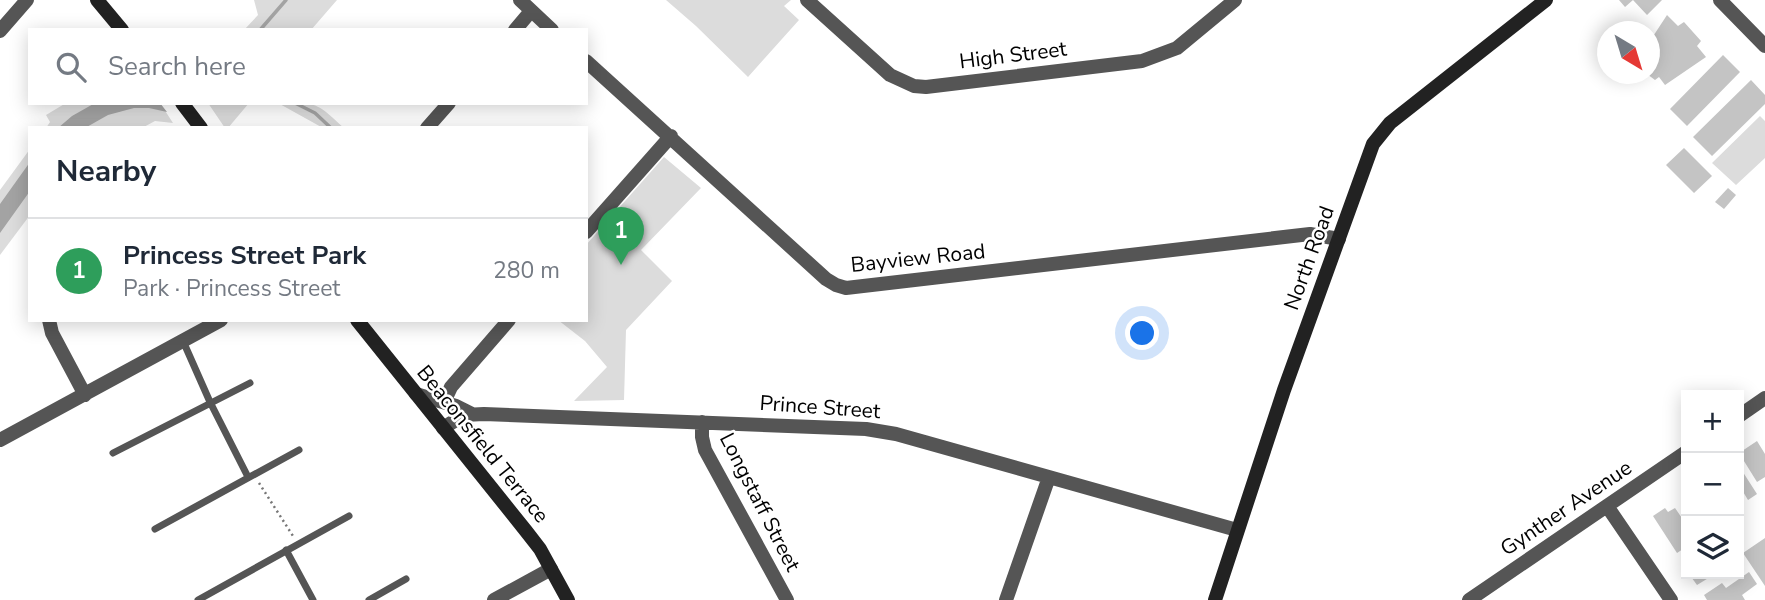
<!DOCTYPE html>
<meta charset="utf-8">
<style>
:root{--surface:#fff;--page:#f2f2f3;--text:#1f2937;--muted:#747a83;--line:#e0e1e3;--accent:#d93025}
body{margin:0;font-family:"Nunito Sans",sans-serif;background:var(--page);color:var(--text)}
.controls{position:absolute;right:21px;bottom:21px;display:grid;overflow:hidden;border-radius:0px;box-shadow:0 4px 18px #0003}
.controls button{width:63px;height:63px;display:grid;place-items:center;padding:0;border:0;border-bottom:2px solid var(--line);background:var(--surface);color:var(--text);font:35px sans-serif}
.compass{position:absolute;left:1597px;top:21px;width:63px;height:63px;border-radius:50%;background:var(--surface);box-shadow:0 4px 18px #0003;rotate:142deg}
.you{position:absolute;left:1143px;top:334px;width:24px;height:24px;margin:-18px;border:5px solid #fff;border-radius:50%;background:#1a73e8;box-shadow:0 0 0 10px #1a73e833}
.badge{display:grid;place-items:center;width:46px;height:46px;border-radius:50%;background:var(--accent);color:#fff;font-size:23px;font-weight:700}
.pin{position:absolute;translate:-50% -58px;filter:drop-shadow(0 2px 4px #0008)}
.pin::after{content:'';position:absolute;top:37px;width:24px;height:21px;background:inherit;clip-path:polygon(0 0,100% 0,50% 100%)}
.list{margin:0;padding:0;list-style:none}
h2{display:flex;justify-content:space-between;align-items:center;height:91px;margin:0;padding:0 28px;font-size:30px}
h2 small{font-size:23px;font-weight:400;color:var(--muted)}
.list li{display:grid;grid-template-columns:46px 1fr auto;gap:21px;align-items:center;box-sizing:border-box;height:105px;padding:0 28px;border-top:2px solid var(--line)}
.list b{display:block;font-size:26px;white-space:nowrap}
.list p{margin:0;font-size:23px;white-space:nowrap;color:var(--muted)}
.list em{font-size:23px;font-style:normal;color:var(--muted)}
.icon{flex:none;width:38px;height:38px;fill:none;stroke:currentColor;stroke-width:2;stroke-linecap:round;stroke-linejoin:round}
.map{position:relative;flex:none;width:1765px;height:600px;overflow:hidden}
.search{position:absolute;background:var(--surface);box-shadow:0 4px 18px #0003;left:28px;top:28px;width:560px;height:77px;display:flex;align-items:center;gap:18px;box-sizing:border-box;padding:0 24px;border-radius:0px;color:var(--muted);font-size:26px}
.panel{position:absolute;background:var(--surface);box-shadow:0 4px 18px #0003;left:28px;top:126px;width:560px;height:196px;border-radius:0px}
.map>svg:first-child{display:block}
</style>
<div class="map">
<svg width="1765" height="600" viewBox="0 0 1765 600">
<rect width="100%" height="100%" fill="#fff"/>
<path fill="#dcdcdc" d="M 254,0 L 337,0 L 311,30 L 244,30 L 258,15 Z
M 666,0 L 791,0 L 784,6 L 799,20 L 748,77 L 696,26 Z
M 66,103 L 160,103 L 173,123 L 155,121 L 142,128 L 46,128 L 50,122 L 46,115 Z
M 208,103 L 249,103 L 228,128 L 225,128 Z
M 278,103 C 317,103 315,101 344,128 L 323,128 Z
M 1760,116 L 1765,121 L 1765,158 L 1736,185 L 1712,163 Z
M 30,149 L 30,215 L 0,255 L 0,190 Z
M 664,157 L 701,188 L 641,250 L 672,281 L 626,330 L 624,400 L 574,401 L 607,367 L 585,341 L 558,320 L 586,320 L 586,245 Z"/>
<path fill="#a3a3a3" d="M 95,103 L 160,103 L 167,112 L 149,108 L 134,108 L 108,115 L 85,128 L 58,128 L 72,116 Z
M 30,162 L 30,191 L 0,233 L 0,204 Z"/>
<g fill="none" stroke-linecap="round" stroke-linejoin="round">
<path stroke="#a3a3a3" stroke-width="3.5" d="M 260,30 L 286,0
M 295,103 L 315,113 L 331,128"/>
</g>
<path fill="#c4c4c4" d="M 1619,0 L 1662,0 L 1647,15 L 1633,0 L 1625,7 Z
M 1667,15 L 1678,26 L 1684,22 L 1701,41 L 1697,46 L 1706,57 L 1665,85 L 1659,77 L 1655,80 L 1647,74 L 1650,74 L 1650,41 Z
M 1723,55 L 1740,72 L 1687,126 L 1670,109 Z
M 1751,80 L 1765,95 L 1765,104 L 1712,156 L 1693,137 Z
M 1684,148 L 1712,176 L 1694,193 L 1666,165 Z
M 1728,188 L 1736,195 L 1724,209 L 1715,202 Z
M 1757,441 L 1765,454 L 1765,477 L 1757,482 L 1739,453 Z
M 1739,466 L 1757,494 L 1748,500 L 1739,485 Z
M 1665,508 L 1668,512 L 1675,508 L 1684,521 L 1686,520 L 1686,547 L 1677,553 L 1653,516 Z
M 1765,538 L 1765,586 L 1743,553 Z
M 1749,572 L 1757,584 L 1742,595 L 1745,600 L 1707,600 L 1704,595 L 1722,583 L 1726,588 Z
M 1689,574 L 1715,574 L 1697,585 Z"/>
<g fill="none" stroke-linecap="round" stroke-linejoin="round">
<path stroke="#777" stroke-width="2.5" stroke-dasharray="2 3.5" stroke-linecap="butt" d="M 259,483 L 293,536"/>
<path stroke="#555" stroke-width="7" d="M 183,341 L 210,402 L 248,477
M 113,453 L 250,383
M 155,529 L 299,450
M 286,550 L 313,600
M 198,600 L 349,516
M 369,600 L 406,579"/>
<path stroke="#555" stroke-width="14" d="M 520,0 L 552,30
M 807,0 L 890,75 L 914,86 L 926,87 L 1142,61 L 1177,48 L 1235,0
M 1720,0 L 1765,46
M 515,30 L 531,11
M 0,31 L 27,0
M 586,61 L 826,279 L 836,285 L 846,288 L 1310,234 L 1339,239
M 427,128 L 449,103
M 586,232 L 671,136
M 49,320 L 52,333 L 85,395
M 416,394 L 456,406 L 472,414
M 444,402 L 451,387 L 509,320
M 1739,416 L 1765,398
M 702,422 L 702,437 L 705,450 L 787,600
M 443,428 L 464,415 L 484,414 L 866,429 L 896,434 L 1237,530
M 0,440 L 221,320
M 1607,506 L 1671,600
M 494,600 L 551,569
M 1006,600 L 1049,477
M 1469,600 L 1686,452"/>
<path stroke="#222" stroke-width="14" d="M 97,0 L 122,30
M 182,103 L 201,128
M 357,320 L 526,531 L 540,549 L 568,600
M 1215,600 L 1284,390 L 1373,144 L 1390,123 L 1546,0"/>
</g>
<g text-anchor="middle" stroke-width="5" stroke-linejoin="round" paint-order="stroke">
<g font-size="21" fill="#000" stroke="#fff">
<text transform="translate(1013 55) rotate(-7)" y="7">High Street</text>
<text transform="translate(918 258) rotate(-6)" y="7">Bayview Road</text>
<text transform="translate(1309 258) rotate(-70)" y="7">North Road</text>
<text transform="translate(820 407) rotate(4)" y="7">Prince Street</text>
<text transform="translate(483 444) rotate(51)" y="7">Beaconsfield Terrace</text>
<text transform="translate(760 502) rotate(63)" y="7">Longstaff Street</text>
<text transform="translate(1566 508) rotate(-34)" y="7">Gynther Avenue</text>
</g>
</g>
</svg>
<div class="controls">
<button>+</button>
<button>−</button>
<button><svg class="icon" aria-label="layers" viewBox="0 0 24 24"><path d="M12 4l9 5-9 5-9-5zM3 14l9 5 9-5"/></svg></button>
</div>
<svg class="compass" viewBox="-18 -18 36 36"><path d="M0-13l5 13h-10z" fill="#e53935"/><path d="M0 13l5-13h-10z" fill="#747a83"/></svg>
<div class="you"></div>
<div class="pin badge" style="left:621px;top:265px;background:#2e9e5b">1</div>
<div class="search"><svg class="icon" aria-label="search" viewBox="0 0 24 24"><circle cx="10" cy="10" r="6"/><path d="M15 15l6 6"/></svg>Search here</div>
<section class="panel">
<h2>Nearby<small></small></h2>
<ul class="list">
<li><span class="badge" style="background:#2e9e5b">1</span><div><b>Princess Street Park</b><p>Park · Princess Street</p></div><em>280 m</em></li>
</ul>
</section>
</div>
